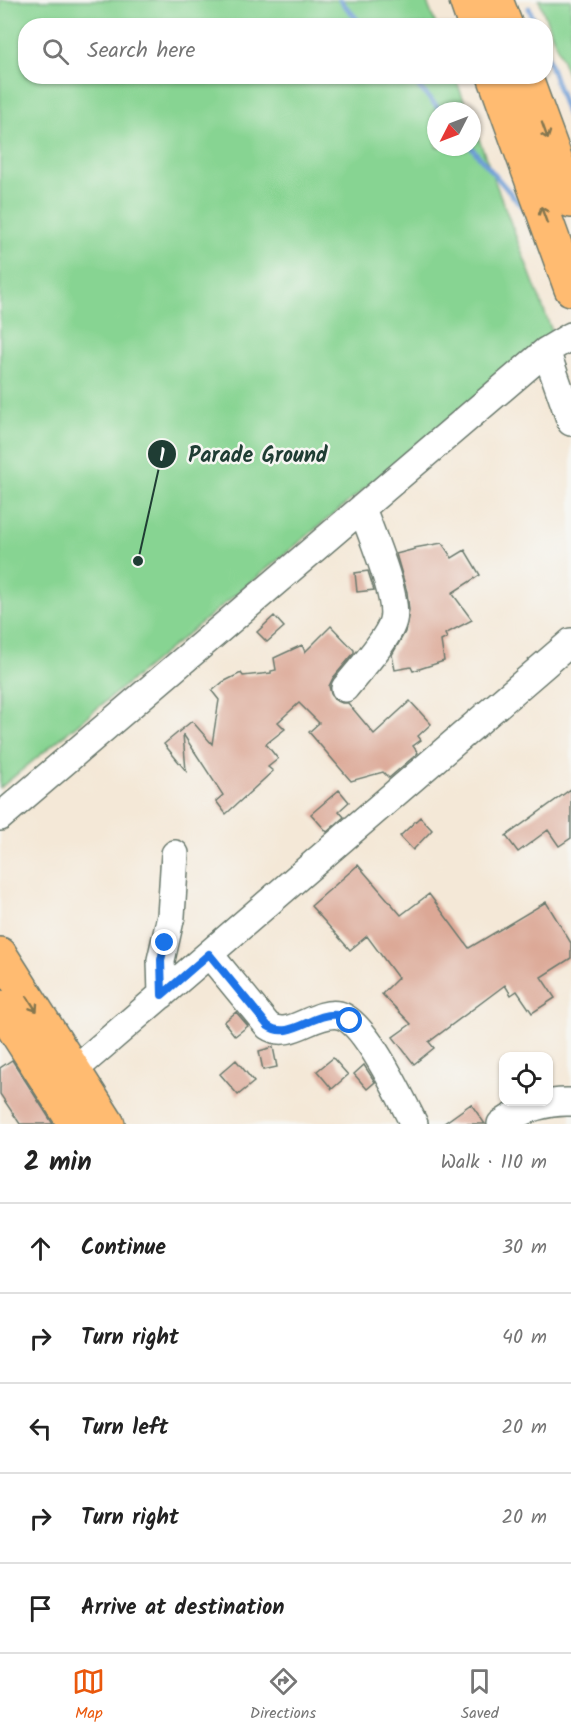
<!DOCTYPE html>
<meta charset="utf-8">
<style>
:root{--surface:#fff;--page:#f6f6f6;--text:#222;--muted:#767676;--line:#e0e0e0;--accent:#ea580c}
body{margin:0;font-family:Kalam,sans-serif;background:var(--page);color:var(--text)}
.controls{position:absolute;right:18px;bottom:18px;display:grid;overflow:hidden;border-radius:12px;box-shadow:0 2px 4px #0004}
.controls button{width:54px;height:54px;display:grid;place-items:center;padding:0;border:0;border-bottom:2px solid var(--line);background:var(--surface);color:var(--text);font:30px sans-serif}
.compass{position:absolute;left:427px;top:102px;width:54px;height:54px;border-radius:50%;background:var(--surface);box-shadow:0 2px 4px #0004;rotate:228deg}
.stop{position:absolute;width:18px;height:18px;margin:-14px;border:4px solid #1a73e8;border-radius:50%;background:#fff}
.stop.end{background:#1a73e8;border-color:#fff;box-shadow:0 2px 6px #0008}
.list{margin:0;padding:0;list-style:none}
h2{display:flex;justify-content:space-between;align-items:center;height:78px;margin:0;padding:0 24px;font-size:26px}
h2 small{font-size:20px;font-weight:400;color:var(--muted)}
.list li{display:grid;grid-template-columns:39px 1fr auto;gap:18px;align-items:center;box-sizing:border-box;height:90px;padding:0 24px;border-top:2px solid var(--line)}
.list b{display:block;font-size:22px;white-space:nowrap}
.list em{font-size:20px;font-style:normal;color:var(--muted)}
.icon{flex:none;width:33px;height:33px;fill:none;stroke:currentColor;stroke-width:2;stroke-linecap:round;stroke-linejoin:round}
.map{position:relative;flex:none;width:571px;height:1124px;overflow:hidden}
.search{position:absolute;background:var(--surface);box-shadow:0 2px 4px #0004;left:18px;right:18px;top:18px;height:66px;display:flex;align-items:center;gap:15px;box-sizing:border-box;padding:0 21px;border-radius:24px;color:var(--muted);font-size:22px}
.sheet{height:528px;background:var(--surface)}
nav{display:flex;justify-content:space-around;align-items:center;box-sizing:border-box;height:84px;border-top:2px solid var(--line);background:var(--surface);font-size:16px;color:var(--muted)}
nav a{display:grid;justify-items:center;gap:3px}
nav .on{color:var(--accent)}
.map>svg:first-child{display:block}
</style>
<div class="map">
<svg width="571" height="1124" viewBox="0 0 571 1124">
<rect width="100%" height="100%" fill="#f6f6f2"/>
<filter id="ink" filterUnits="userSpaceOnUse"><feTurbulence type="fractalNoise" baseFrequency=".0167" numOctaves="2"/><feDisplacementMap in="SourceGraphic" scale="12" xChannelSelector="R" yChannelSelector="G"/><feConvolveMatrix kernelMatrix="1 2 1 2 8 2 1 2 1" color-interpolation-filters="sRGB"/></filter>
<filter id="wash" filterUnits="userSpaceOnUse"><feTurbulence type="fractalNoise" baseFrequency=".008" numOctaves="4" result="noise"/><feDisplacementMap in="SourceGraphic" scale="24" xChannelSelector="R" yChannelSelector="G"/><feGaussianBlur stdDeviation="1.35" result="paint"/><feColorMatrix in="noise" values="0 0 0 0 0 0 0 0 0 0 0 0 0 0 0 0 0 1.4 0 .05"/><feComposite in="paint" operator="in"/></filter>
<g filter="url(#wash)">
<rect width="100%" height="100%" fill="#f4e8d7"/>
<path fill="#87d492" stroke="#538863" stroke-width="1.5" d="M 0,0 L 426,0 L 436,25 L 26,26 L 26,76 L 455,77 L 468,111 L 436,111 L 436,147 L 472,147 L 472,121 L 553,334 L 0,788 Z
M 539,0 L 571,0 L 571,84 Z"/>
<g fill="none" stroke-linecap="round" stroke-linejoin="round">
<path stroke="#6c9cd5" stroke-width="5" d="M 340,0 L 363,26
M 529,8 L 536,26
M 546,53 L 571,125
M 409,76 L 441,111
M 471,147 L 529,215"/>
</g>
<g id="blocks">
<path fill="#dca896" d="M 442,543 L 452,558 L 465,550 L 480,575 L 452,593 L 472,620 L 445,634 L 447,638 L 441,641 L 444,661 L 413,671 L 411,667 L 395,670 L 392,655 L 405,632 L 409,610 L 407,592 L 396,554 L 415,549 L 414,548 Z
M 368,571 L 374,590 L 357,592 L 355,573 Z
M 274,616 L 284,627 L 267,642 L 257,632 Z
M 331,626 L 354,650 L 354,653 L 333,678 L 329,686 L 331,694 L 335,700 L 342,703 L 348,703 L 374,734 L 410,701 L 431,724 L 418,736 L 421,740 L 413,746 L 418,753 L 389,778 L 383,772 L 351,781 L 309,732 L 319,723 L 299,703 L 278,722 L 285,729 L 266,744 L 278,759 L 268,767 L 273,771 L 226,814 L 216,801 L 223,795 L 183,734 L 186,771 L 164,744 L 192,721 L 212,744 L 219,700 L 212,691 L 223,682 L 241,673 L 243,676 L 271,673 L 271,671 L 276,670 L 274,658 L 302,645 L 305,652 Z
M 571,789 L 571,838 L 559,846 L 548,830 L 518,852 L 506,836 Z
M 339,790 L 349,802 L 339,811 L 344,817 L 327,832 L 311,814 Z
M 420,817 L 432,830 L 413,850 L 400,836 Z
M 358,865 L 401,915 L 429,894 L 469,948 L 546,902 L 571,943 L 571,958 L 541,977 L 555,998 L 532,1013 L 517,991 L 511,995 L 505,985 L 429,1042 L 434,1048 L 414,1064 L 393,1037 L 411,1024 L 382,994 L 398,978 L 367,936 L 350,950 L 311,906 Z
M 236,1012 L 248,1026 L 235,1036 L 224,1022 Z
M 273,1047 L 277,1067 L 263,1070 L 259,1051 Z
M 333,1058 L 348,1075 L 332,1089 L 317,1071 Z
M 12,1060 L 53,1124 L 20,1124 L 0,1094 L 0,1068 Z
M 236,1060 L 254,1082 L 238,1095 L 220,1074 Z
M 364,1065 L 375,1082 L 367,1089 L 354,1074 Z
M 471,1104 L 485,1124 L 443,1124 Z"/>
</g>
</g>
<g filter="url(#ink)">
<use href="#blocks" fill-opacity="0" stroke="#6a796d" stroke-width="1.5"/>
<g fill="none" stroke-linecap="round" stroke-linejoin="round">
<g stroke="#6a796d" stroke-width="30">
<path id="minor" d="M 546,351 L 571,422
M 345,688 C 357,673 390,637 393,620 C 399,597 370,532 362,508
M 0,817 L 546,351 L 571,336
M 209,954 L 268,1026 C 290,1041 315,1010 339,1015 C 365,1021 402,1100 414,1124
M 162,995 L 161,960 L 171,916 L 175,854
M 58,1084 L 571,642
M 501,1124 C 522,1109 545,1101 571,1102"/>
</g>
<g stroke="#6a796d" stroke-width="36">
<path id="major" d="M 0,954 L 108,1124
M 0,1007 L 75,1124"/>
</g>
<g stroke="#6a796d" stroke-width="36">
<path id="highway" d="M 466,0 L 475,26
M 496,0 L 506,26
M 494,76 L 571,289
M 525,76 L 571,201"/>
</g>
<use href="#minor" stroke="#fff" stroke-width="27"/>
<use href="#major" stroke="#ffbb71" stroke-width="33"/>
<use href="#highway" stroke="#ffbb71" stroke-width="33"/>
</g>
<defs><path id="oneway-shaft" d="M-6 0H5M1.5-3L5.5 0L1.5 3" fill="none" stroke-width="1.6" stroke-linecap="round" stroke-linejoin="round" transform="scale(1.5)"/></defs>
<g stroke="#84764f">
<use href="#oneway-shaft" transform="translate(545 131) rotate(70)"/>
<use href="#oneway-shaft" transform="translate(544 215) rotate(-110)"/>
<use href="#oneway-shaft" transform="translate(32 1004) rotate(57)"/>
</g>
</g>
<g fill="none" stroke-linecap="round" stroke-linejoin="round" filter="url(#ink)">
<path stroke="#1a73e8" stroke-width="8" d="M 165,943 L 161,960 L 162,995 L 209,954 L 268,1026 C 289,1041 314,1012 337,1015 C 341,1016 346,1019 350,1021"/>
</g>
<path fill="none" stroke="#1f3d34" stroke-width="2" d="M138 561L162 454"/>
<g fill="#1f3d34" stroke="#f6f6f2" stroke-width="2">
<circle cx="138" cy="561" r="6"/>
<circle cx="162" cy="454" r="15"/>
</g>
<g font-size="18" text-anchor="middle" font-weight="bold" fill="#fff">
<text x="162" y="461">1</text>
</g>
<g font-size="22" text-anchor="middle" font-weight="bold" fill="#1f3d34" stroke="#f6f6f2" stroke-width="5" stroke-linejoin="round" paint-order="stroke">
<text x="258" y="462">Parade Ground</text>
</g>
</svg>
<div class="controls">
<button><svg class="icon" aria-label="locate" viewBox="0 0 24 24"><circle cx="12" cy="12" r="6"/><path d="M12 2v4M12 18v4M2 12h4M18 12h4"/></svg></button>
</div>
<svg class="compass" viewBox="-18 -18 36 36"><path d="M0-13l5 13h-10z" fill="#e53935"/><path d="M0 13l5-13h-10z" fill="#767676"/></svg>
<div class="stop" style="left:350px;top:1021px"></div>
<div class="stop end" style="left:165px;top:943px"></div>
<div class="search"><svg class="icon" aria-label="search" viewBox="0 0 24 24"><circle cx="10" cy="10" r="6"/><path d="M15 15l6 6"/></svg>Search here</div>
</div>
<section class="sheet">
<h2>2 min<small>Walk · 110 m</small></h2>
<ul class="list">
<li><svg class="icon" aria-label="ahead" viewBox="0 0 24 24"><path d="M12 20V5M6 11l6-6 6 6"/></svg><div><b>Continue</b></div><em>30 m</em></li>
<li><svg class="icon" aria-label="right" viewBox="0 0 24 24"><path d="M7 20v-9h11M14 6l5 5-5 5"/></svg><div><b>Turn right</b></div><em>40 m</em></li>
<li><svg class="icon" aria-label="left" viewBox="0 0 24 24"><path d="M17 20v-9H6M10 6l-5 5 5 5"/></svg><div><b>Turn left</b></div><em>20 m</em></li>
<li><svg class="icon" aria-label="right" viewBox="0 0 24 24"><path d="M7 20v-9h11M14 6l5 5-5 5"/></svg><div><b>Turn right</b></div><em>20 m</em></li>
<li><svg class="icon" aria-label="arrive" viewBox="0 0 24 24"><path d="M6 21V4h12l-3 4 3 4H6"/></svg><div><b>Arrive at destination</b></div></li>
</ul>
</section>
<nav>
<a class="on"><svg class="icon" aria-label="map" viewBox="0 0 24 24"><path d="M3 6l6-2 6 2 6-2v14l-6 2-6-2-6 2zM9 4v14M15 6v14"/></svg>Map</a>
<a><svg class="icon" aria-label="directions" viewBox="0 0 24 24"><path d="M12 3l9 9-9 9-9-9zM9 14v-3h6M13 9l2 2-2 2"/></svg>Directions</a>
<a><svg class="icon" aria-label="saved" viewBox="0 0 24 24"><path d="M7 4h10v16l-5-4-5 4z"/></svg>Saved</a>
</nav>
